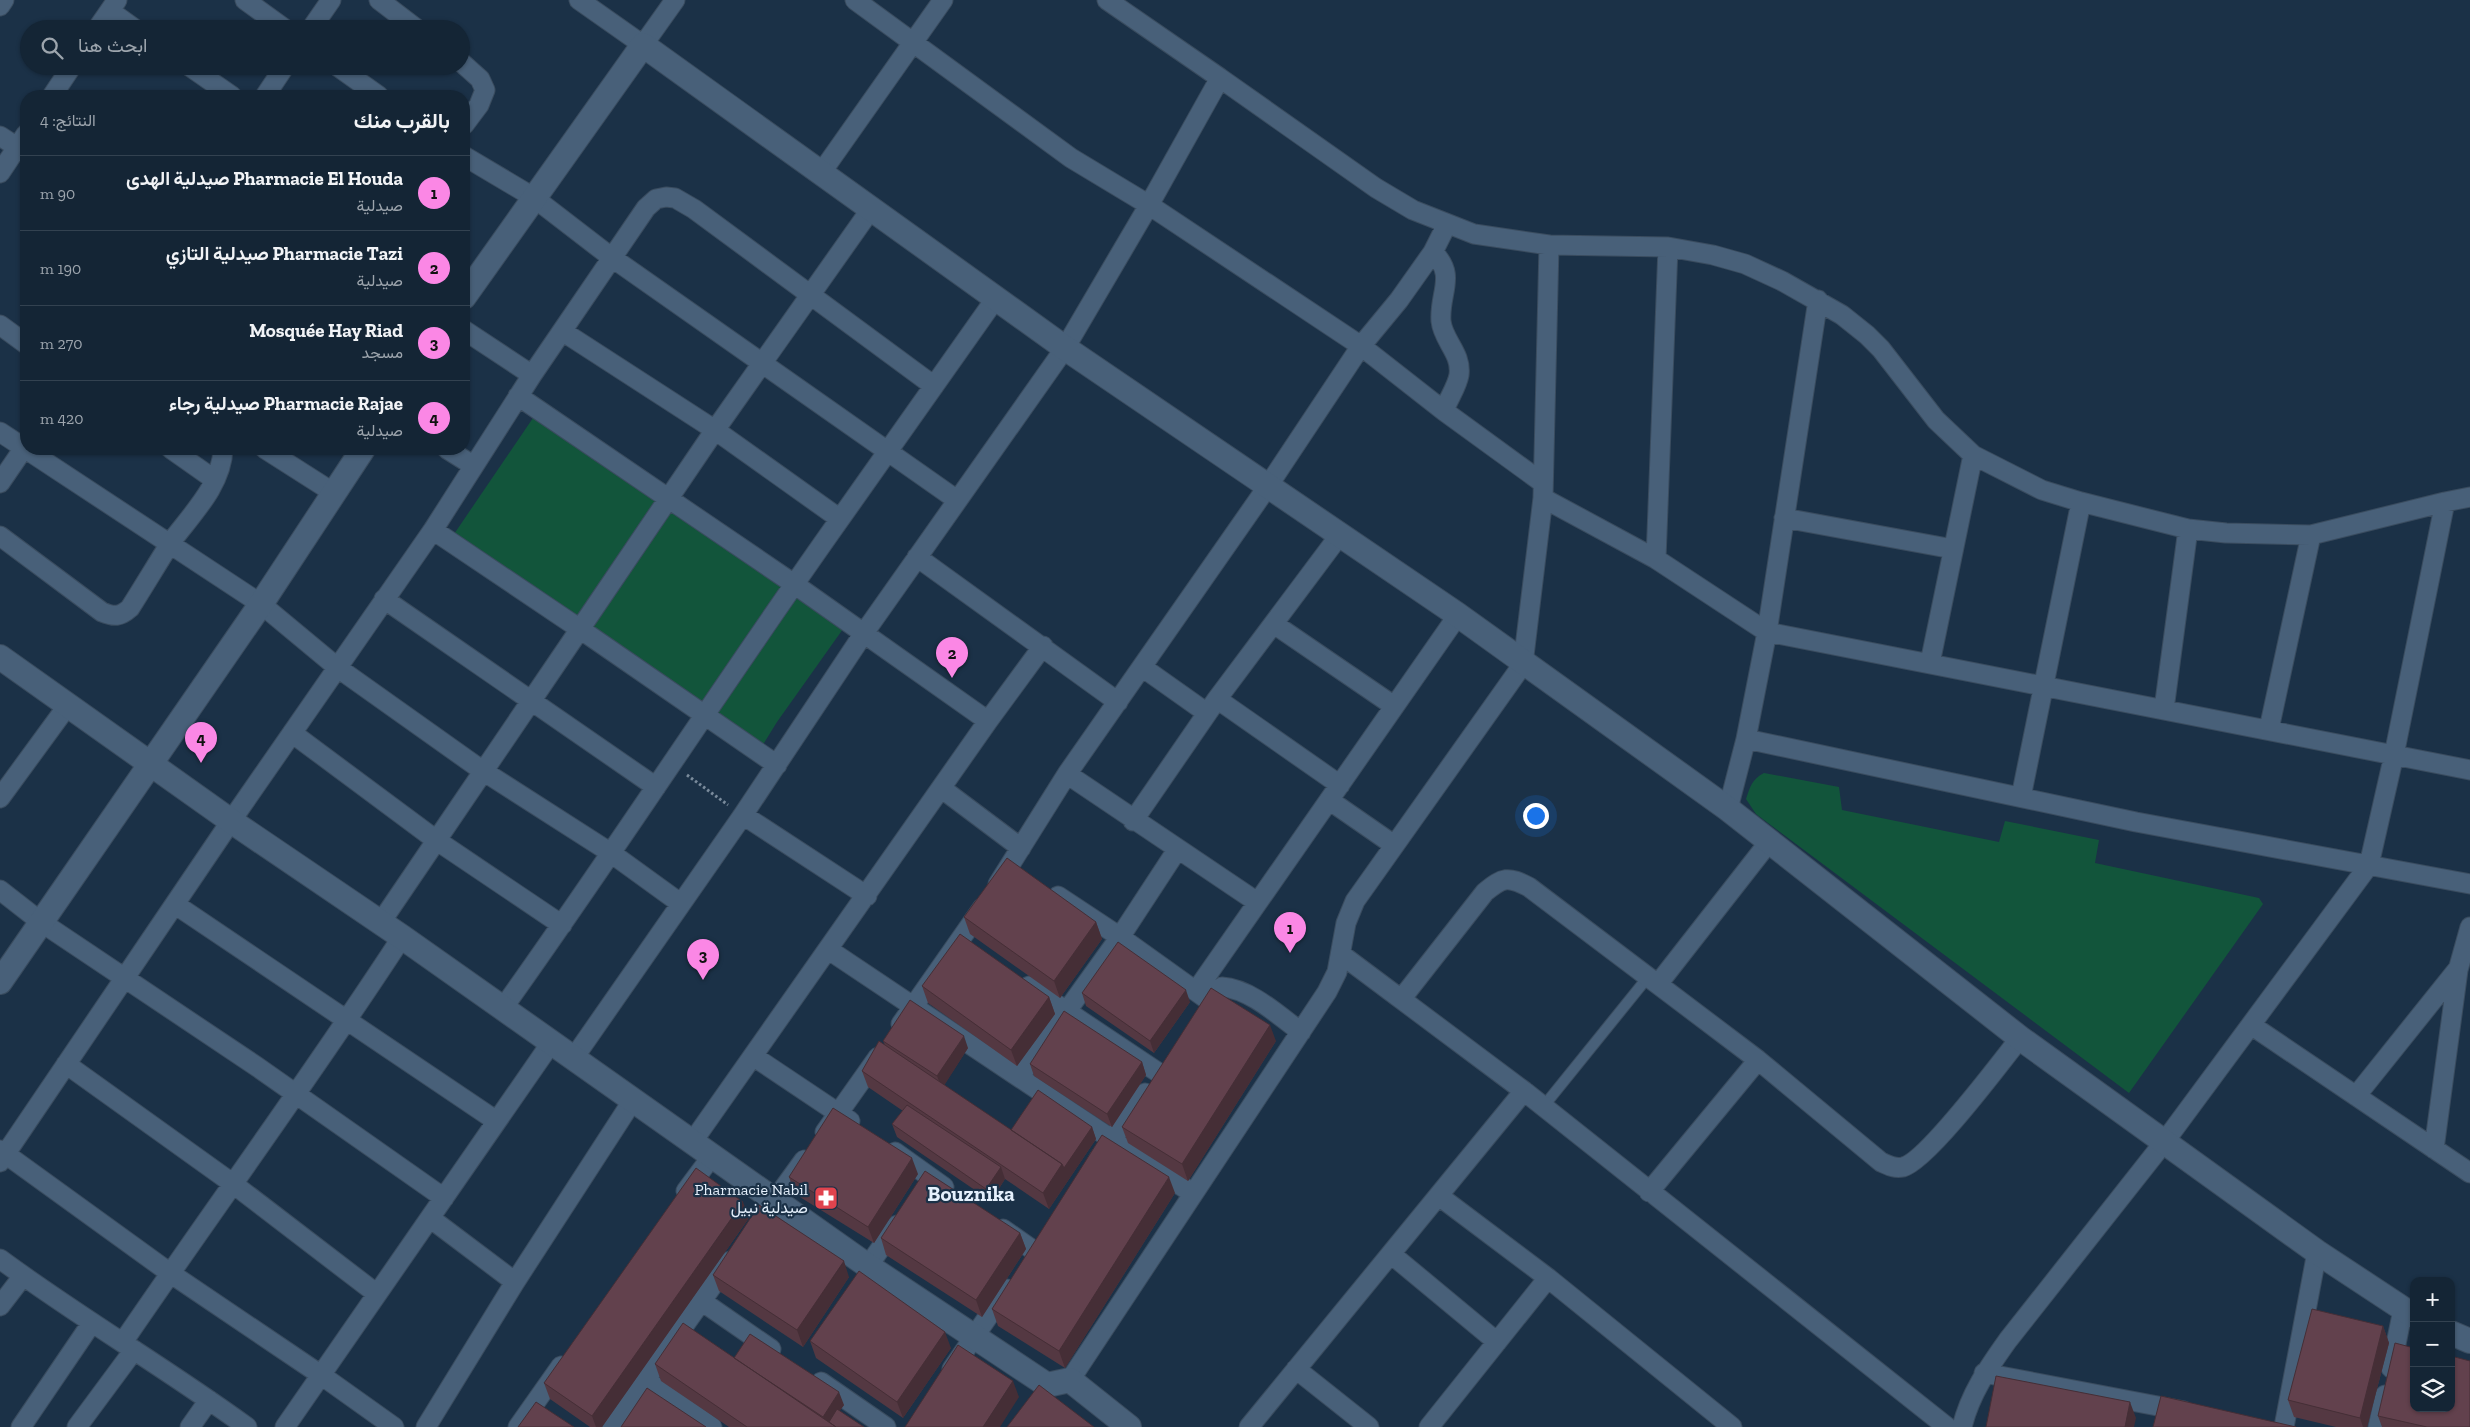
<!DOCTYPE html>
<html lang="ar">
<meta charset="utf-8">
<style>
:root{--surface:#142535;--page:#213141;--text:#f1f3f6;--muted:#9da5ad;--line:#334250;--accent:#fb87e5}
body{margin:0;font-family:"Zilla Slab",Vazirmatn,serif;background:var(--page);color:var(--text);direction:rtl}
.controls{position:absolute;right:15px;bottom:15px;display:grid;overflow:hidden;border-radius:10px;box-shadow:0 1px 4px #0004}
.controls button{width:45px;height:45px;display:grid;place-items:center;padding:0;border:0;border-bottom:1px solid var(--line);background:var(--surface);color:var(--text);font:25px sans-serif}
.you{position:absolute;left:1535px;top:815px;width:18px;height:18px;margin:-12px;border:4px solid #fff;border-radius:50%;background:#1a73e8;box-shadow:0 0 0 8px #1a73e833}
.badge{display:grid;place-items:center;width:32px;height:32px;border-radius:50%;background:var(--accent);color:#111;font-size:16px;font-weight:700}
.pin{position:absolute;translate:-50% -41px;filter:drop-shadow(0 1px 2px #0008)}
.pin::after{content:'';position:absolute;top:26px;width:18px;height:15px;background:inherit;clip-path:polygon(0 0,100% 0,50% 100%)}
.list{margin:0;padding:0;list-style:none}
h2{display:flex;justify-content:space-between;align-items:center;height:65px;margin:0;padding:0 20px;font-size:21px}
h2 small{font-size:16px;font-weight:400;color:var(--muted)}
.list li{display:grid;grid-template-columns:32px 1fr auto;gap:15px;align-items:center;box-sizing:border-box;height:75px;padding:0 20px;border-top:1px solid var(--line)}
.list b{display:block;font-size:19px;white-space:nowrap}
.list p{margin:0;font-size:16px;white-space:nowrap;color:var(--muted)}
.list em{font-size:16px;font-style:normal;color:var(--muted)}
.icon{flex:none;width:28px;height:28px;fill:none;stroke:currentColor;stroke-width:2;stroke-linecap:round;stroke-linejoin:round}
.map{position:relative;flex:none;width:2470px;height:1427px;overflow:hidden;direction:ltr}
.search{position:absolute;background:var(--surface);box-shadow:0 1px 4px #0004;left:20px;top:20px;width:450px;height:55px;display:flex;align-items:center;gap:12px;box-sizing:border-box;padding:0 18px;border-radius:28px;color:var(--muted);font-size:19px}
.panel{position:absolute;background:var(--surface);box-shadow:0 1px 4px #0004;left:20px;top:90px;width:450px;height:365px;border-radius:20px;direction:rtl}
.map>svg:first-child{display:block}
</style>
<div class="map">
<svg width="2470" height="1427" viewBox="0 0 2470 1427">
<rect width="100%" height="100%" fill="#1b3147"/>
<path fill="#12553b" d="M 535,415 L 843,629 L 777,722 L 759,751 L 450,540 Z
M 1764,773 L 1839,787 L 1842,810 L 1999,842 L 2005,821 L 2099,840 L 2095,863 L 2259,898 L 2263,904 L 2129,1093 L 1756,814 L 1746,799 C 1750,787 1752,779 1764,773 Z"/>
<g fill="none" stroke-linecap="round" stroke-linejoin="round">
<g stroke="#3a4c5f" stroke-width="12">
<path id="service" d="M 1543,1107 L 1648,977"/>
</g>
<g stroke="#3a4c5f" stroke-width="21">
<path id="minor" d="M 245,0 L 285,29
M 379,0 L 417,29
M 579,0 L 643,45 L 675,0
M 855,0 L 1071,158 L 1149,205 L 1361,346 L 1444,411 L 1543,483
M 0,6 L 4,0
M 110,11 L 135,29
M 97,29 L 117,0
M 311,29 L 331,0
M 461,62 L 480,79 L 485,90 L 479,105 L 464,125
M 189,66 L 232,96
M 337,66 L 379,96
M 1220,78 L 1376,188 L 1413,210 L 1474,234 L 1549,245
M 52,96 L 72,66
M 265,96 L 285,66
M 0,136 L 26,153
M 464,156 L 533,197 L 611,257 L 957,500
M 0,173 L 26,134
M 821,173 L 943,0
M 1668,247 L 1656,559 L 1767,632 L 2470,770
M 1433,252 C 1457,276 1439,292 1441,321 C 1443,341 1462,353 1459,375 C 1457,387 1448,399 1444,411
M 0,325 L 26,344
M 464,330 L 532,375
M 562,331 L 715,430 L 840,519 L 996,298
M 518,396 L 794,584 L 988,721
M 0,432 L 261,604 L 338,668 L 483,771 L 611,853 L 680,903
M 171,449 L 215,480
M 265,449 L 334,493
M 447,449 L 474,466
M 0,483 L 26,445
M 1543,498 L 1656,559
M 1784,518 L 1953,549
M 433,530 L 580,629 L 715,430 L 871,209
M 0,536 L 102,612 C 114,617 120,617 130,608 C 144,586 157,564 171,542 C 191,515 222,485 223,449
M 917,557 L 1118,702
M 384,599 L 656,787
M 1274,624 L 1394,706
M 1930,663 L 1973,455
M 1142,667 L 1207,713
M 1217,699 L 1340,785
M 2164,709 L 2188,529
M 2269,729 L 2311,535
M 292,733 L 436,840 L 562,925
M 1746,739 L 1767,632 L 1818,300
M 1067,774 L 1257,902
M 941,788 L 1021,848
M 2021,797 L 2081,502
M 0,798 L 68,705
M 1329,800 L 1394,845
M 1728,809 L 1746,739 L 2136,822 L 2470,884
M 743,815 L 867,896
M 1133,821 L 1217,699 L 1339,536
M 998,884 L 1067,774 L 1268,486 L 1361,346 L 1399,300 L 1433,252 L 1447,224
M 0,890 L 41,922 L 256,1066 L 444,1198
M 1058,896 L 1120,937 L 1208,1000 L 1214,992 L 1222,987 C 1251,989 1279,1016 1301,1032
M 176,905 L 495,1120
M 381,922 L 580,629 L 777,765
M 829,950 L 1192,1193
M 1342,955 L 1524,1091 L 1947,1427
M 1658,984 L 1769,842
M 1029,986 L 1159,1073
M 1196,991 L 1458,615
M 1402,998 L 1485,892 C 1503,877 1508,876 1529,887 L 1758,1060 L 1881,1162 C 1888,1165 1894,1169 1903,1167 C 1927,1161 2001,1062 2020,1038
M 503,1008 C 618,847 725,681 840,519
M 901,1024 L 983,907
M 2251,1025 L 2470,1173
M 753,1056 L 850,1121
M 573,1059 L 743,815 L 864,633 L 1065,348 L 1149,205 L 1220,78 L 1107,0
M 66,1064 L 232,1183 L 377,1294
M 1020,1076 L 1120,937 L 1177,850
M 2356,1096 L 2457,970
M 825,1132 L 878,1057
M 693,1141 L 988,721 L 1043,646
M 2434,1149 L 2458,970 L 2470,927
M 0,1150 L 170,1273 L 321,1375 L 394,1427
M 895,1152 L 944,1187
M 1098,1160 L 1145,1093
M 0,1162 L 231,821 L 433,530 L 532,375 L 646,208 L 656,199 L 666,197 L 675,198 L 694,209 L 934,386
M 686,1191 L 712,1156
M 1649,1192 L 1758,1060
M 1439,1196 L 1548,1278 L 1732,1427
M 767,1211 L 804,1160
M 430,1218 L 515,1282
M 1003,1229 L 1033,1250
M 1391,1254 L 1497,1342
M 0,1259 C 80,1318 166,1368 247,1427
M 868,1266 L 897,1225
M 700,1300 L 771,1349
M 0,1306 L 23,1276
M 123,1342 C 215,1207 313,1074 402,937
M 2391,1368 L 2403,1310
M 952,1369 L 1007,1289
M 1296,1369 L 1369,1427
M 1984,1373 L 2184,1411
M 646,1380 L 712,1427
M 1070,1380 L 1327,992 L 1337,972 L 1346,923 L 1355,901 L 1523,664 L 1543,498 L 1549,245 L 1668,247 L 1713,255 L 1745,264 L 1782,281 L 1842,315 L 1867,335 L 1881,349 L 1936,420 L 1973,455 L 2042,490 L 2081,502 L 2188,529 L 2226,533 L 2311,535 L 2445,502
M 821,1382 L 886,1427
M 21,1427 L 91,1324
M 77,1427 L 134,1350
M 190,1427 L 209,1400
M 285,1427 L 551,1043
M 426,1427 L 515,1282 L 633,1100
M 518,1427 L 561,1366
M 612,1427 L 730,1261
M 1249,1427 L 1524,1091
M 1429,1427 L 1548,1278
M 1962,1427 C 1970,1394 1988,1368 2008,1340 L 2165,1141 L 2369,865 L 2394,755 L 2445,502 L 2470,497
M 2284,1427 L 2317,1252
M 2378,1427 L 2385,1395"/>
</g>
<g stroke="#3a4c5f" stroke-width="26">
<path id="tertiary" d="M 464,297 L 643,45 L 1065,348 L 1458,615 L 1728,809 L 2020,1038 L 2317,1252 L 2414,1316
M 0,657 L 231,821 L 402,937 L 868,1266 L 1047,1385 L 1070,1380 L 1129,1427
M 0,982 L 261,604 L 363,449
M 2451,1333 L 2470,1341"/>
</g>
<path stroke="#7a8b9c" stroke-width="3" stroke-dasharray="2.5 2.5" stroke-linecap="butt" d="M 687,775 L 728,805"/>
<use href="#service" stroke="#486079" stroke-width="10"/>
<use href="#minor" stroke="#486079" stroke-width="19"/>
<use href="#tertiary" stroke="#486079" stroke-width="24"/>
</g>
<path fill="#543842" d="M 964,917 L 1096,922 L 1102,939 L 1060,998 L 970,934 Z
M 922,986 L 1049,997 L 1055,1014 L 1017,1066 L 928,1003 Z
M 1082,993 L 1190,1002 L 1154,1053 L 1086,1006 Z
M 883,1041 L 968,1048 L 944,1085 L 1011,1130 L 1092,1127 L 1096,1139 L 1049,1209 L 1005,1179 L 991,1201 L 897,1137 L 892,1124 L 903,1111 L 868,1087 L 862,1071 L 885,1045 Z
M 1276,1041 L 1188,1181 L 1128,1143 L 1122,1127 Z
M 1142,1062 L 1146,1075 L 1112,1127 L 1034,1076 L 1030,1064 Z
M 918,1174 L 874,1243 L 795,1194 L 789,1177 Z
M 1175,1193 L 1065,1368 L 998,1326 L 992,1309 Z
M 749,1218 L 602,1427 L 590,1427 L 550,1399 L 544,1383 Z
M 1020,1233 L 1026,1249 L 982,1317 L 886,1255 L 881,1238 Z
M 713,1275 L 849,1277 L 803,1347 L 719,1291 Z
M 2383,1326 L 2389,1343 L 2367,1427 L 2336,1427 L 2294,1417 L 2288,1400 Z
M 810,1341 L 951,1348 L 903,1418 L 816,1358 Z
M 734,1358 L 844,1405 L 839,1411 L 864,1427 L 729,1427 L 661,1381 L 655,1364 Z
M 2378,1416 L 2470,1427 L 2382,1427 Z"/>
<path fill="#452e36" d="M 1096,922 L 1102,939 L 1060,998 L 1054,981 Z
M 1186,990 L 1190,1002 L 1154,1053 L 1150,1041 Z
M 1049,997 L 1055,1014 L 1017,1066 L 1011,1050 Z
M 1270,1025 L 1276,1041 L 1188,1181 L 1182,1164 Z
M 964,1036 L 968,1048 L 942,1089 L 937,1076 Z
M 1142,1062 L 1146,1075 L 1112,1127 L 1107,1114 Z
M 1092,1127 L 1096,1139 L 1049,1209 L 1043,1193 L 1062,1164 Z
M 912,1158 L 918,1174 L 874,1243 L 868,1227 Z
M 1001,1167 L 1005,1179 L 991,1201 L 986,1189 Z
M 1169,1177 L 1175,1193 L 1065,1368 L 1059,1351 Z
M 743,1202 L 749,1218 L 602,1427 L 596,1427 L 592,1416 Z
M 1020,1233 L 1026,1249 L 982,1317 L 976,1300 Z
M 844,1261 L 849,1277 L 803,1347 L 797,1330 Z
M 2383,1326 L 2389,1343 L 2367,1427 L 2363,1427 L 2360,1418 Z
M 945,1332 L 951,1348 L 903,1418 L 897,1402 Z
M 1013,1381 L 1019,1397 L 1000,1427 L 983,1427 Z
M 839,1392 L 844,1405 L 830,1425 L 827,1427 L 823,1417 Z
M 2130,1402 L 2136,1418 L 2134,1427 L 2125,1427 Z"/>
<path fill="#62414d" stroke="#452e36" d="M 1007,858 L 1096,922 L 1054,981 L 964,917 Z
M 960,934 L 1049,997 L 1011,1050 L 922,986 Z
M 1118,942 L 1186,990 L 1150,1041 L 1082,993 Z
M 1211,988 L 1270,1025 L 1182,1164 L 1122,1127 Z
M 910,1000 L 964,1036 L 937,1076 L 883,1041 Z
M 1064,1011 L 1142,1062 L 1107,1114 L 1030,1064 Z
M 879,1041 L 1062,1164 L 1043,1193 L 862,1071 Z
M 1038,1090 L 1092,1127 L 1064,1168 L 1062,1164 L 1011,1130 Z
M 907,1105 L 1001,1167 L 986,1189 L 892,1124 Z
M 833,1108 L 912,1158 L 868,1227 L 789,1177 Z
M 1102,1135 L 1169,1177 L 1059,1351 L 992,1309 Z
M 696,1168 L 743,1202 L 592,1416 L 544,1383 Z
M 925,1171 L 1020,1233 L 976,1300 L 881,1238 Z
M 759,1205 L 844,1261 L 797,1330 L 713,1275 Z
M 859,1271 L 945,1332 L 897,1402 L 810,1341 Z
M 2312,1309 L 2383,1326 L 2360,1418 L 2288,1400 Z
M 683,1323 L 836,1427 L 747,1427 L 655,1364 Z
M 750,1334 L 839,1392 L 823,1417 L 734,1358 Z
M 2395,1343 L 2414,1348 L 2414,1408 L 2451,1408 L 2451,1356 L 2470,1361 L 2470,1427 L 2427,1427 L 2378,1416 Z
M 958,1345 L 1013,1381 L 983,1427 L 905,1427 Z
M 1996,1376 L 2130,1402 L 2125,1427 L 1986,1427 Z
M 1039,1385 L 1094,1427 L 1007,1427 Z
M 647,1388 L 706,1427 L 621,1427 Z
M 2161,1396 L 2296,1427 L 2153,1427 Z
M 536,1402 L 574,1427 L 518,1427 Z
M 837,1409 L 864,1427 L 836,1427 L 829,1422 Z"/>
<defs>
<g id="pharmacy-square" transform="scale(1.25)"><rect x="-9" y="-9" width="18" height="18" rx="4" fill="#e0444e" stroke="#1b3147"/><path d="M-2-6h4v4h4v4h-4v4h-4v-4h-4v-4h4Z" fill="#fff"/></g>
</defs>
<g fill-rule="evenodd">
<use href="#pharmacy-square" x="826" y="1198"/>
</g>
<g text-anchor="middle" stroke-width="4.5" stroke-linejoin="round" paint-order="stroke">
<g font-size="16" fill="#e5f0fc" stroke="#1b3147" text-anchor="end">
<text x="808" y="1195">Pharmacie Nabil<tspan x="808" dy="18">صيدلية نبيل</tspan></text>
</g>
<g font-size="21" font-weight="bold" fill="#e5f0fc" stroke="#1b3147">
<text x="971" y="1201">Bouznika</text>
</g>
</g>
</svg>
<div class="controls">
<button>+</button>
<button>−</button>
<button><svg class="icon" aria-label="layers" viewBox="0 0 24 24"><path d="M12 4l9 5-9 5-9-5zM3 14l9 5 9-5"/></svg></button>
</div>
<div class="you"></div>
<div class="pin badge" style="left:1290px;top:953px">1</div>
<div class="pin badge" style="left:952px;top:678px">2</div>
<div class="pin badge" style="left:703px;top:980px">3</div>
<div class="pin badge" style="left:201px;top:763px">4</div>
<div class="search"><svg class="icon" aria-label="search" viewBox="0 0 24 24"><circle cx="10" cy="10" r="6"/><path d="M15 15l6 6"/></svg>ابحث هنا</div>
<section class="panel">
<h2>بالقرب منك<small>النتائج: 4</small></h2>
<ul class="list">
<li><span class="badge">1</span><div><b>Pharmacie El Houda صيدلية الهدى</b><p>صيدلية</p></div><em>90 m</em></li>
<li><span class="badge">2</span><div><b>Pharmacie Tazi صيدلية التازي</b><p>صيدلية</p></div><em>190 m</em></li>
<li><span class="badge">3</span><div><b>Mosquée Hay Riad</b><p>مسجد</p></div><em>270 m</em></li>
<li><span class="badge">4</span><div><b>Pharmacie Rajae صيدلية رجاء</b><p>صيدلية</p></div><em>420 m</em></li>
</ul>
</section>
</div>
